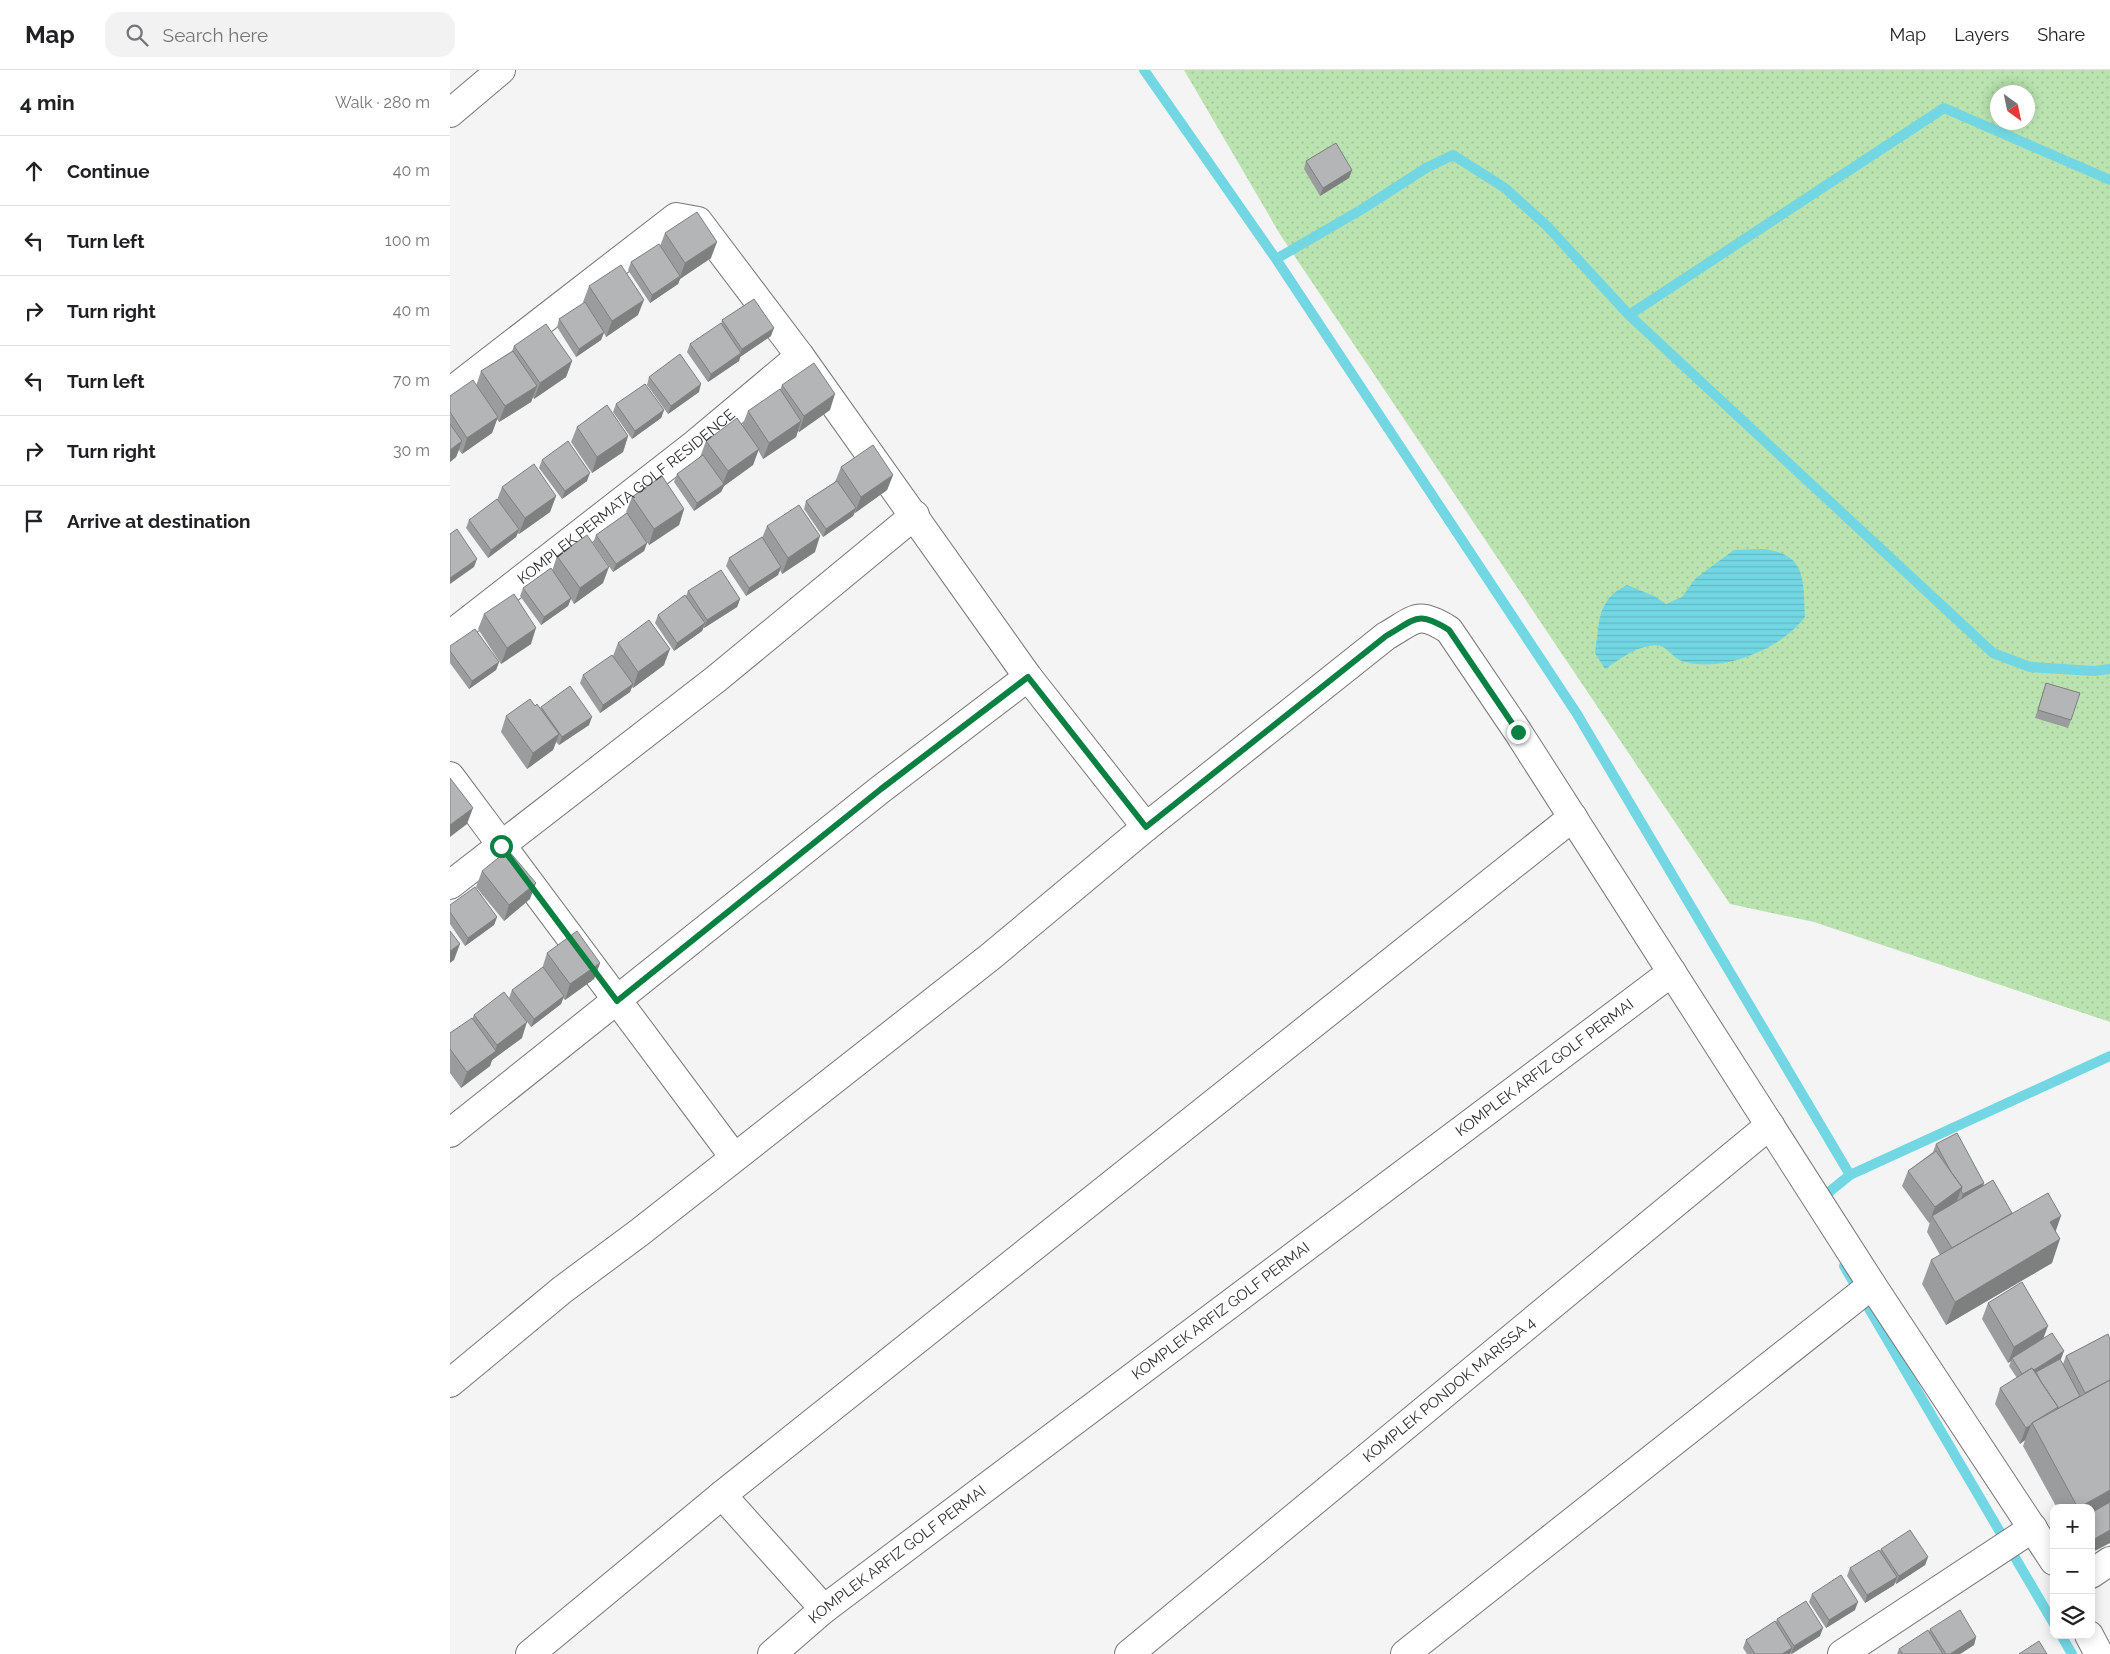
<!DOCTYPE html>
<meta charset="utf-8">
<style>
:root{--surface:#fff;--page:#f2f2f2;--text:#202124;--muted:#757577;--line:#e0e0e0}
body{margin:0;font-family:Raleway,sans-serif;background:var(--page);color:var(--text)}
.controls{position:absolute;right:15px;bottom:15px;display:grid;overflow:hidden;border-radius:10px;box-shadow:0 2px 12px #0003}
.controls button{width:45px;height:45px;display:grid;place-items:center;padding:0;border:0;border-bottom:1px solid var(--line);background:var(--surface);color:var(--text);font:25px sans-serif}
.compass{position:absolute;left:1540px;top:15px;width:45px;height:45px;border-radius:50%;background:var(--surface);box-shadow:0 2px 12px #0003;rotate:147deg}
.stop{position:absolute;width:15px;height:15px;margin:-11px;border:4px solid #0b8043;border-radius:50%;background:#fff}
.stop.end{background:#0b8043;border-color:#fff;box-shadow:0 1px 5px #0008}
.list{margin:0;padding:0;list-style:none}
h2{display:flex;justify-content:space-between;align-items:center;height:65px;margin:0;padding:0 20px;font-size:21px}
h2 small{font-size:16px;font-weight:400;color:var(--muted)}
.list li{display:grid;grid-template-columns:32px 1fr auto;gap:15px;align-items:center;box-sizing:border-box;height:70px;padding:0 20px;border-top:1px solid var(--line)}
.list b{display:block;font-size:19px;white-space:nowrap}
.list em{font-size:16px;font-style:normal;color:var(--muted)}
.icon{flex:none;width:28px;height:28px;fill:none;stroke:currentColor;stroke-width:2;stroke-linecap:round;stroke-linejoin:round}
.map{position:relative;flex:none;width:1660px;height:1584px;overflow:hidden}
header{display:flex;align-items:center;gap:30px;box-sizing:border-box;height:70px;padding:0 25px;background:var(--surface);border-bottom:1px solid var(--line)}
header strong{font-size:24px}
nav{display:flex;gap:28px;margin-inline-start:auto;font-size:18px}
.search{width:350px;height:45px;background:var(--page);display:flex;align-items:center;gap:12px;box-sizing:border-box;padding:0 18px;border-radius:15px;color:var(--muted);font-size:19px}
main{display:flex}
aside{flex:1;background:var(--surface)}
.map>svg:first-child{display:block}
</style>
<header>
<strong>Map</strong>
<div class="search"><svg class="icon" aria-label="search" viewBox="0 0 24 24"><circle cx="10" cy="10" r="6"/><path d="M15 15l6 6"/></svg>Search here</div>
<nav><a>Map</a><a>Layers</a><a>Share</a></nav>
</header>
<main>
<aside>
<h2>4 min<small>Walk · 280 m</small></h2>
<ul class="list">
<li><svg class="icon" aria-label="ahead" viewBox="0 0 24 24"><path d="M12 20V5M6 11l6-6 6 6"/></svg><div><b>Continue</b></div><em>40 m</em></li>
<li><svg class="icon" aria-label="left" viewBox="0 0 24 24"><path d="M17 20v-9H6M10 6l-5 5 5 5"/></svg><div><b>Turn left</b></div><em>100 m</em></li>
<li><svg class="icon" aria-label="right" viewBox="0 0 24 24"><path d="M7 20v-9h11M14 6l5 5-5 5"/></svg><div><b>Turn right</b></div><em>40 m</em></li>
<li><svg class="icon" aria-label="left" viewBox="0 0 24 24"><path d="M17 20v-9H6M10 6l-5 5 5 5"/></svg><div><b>Turn left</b></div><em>70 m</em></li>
<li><svg class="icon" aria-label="right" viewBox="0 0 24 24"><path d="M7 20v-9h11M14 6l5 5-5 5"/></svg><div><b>Turn right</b></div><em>30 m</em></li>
<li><svg class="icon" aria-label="arrive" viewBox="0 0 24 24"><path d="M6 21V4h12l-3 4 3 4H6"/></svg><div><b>Arrive at destination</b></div></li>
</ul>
</aside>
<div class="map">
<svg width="1660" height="1584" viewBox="0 0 1660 1584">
<defs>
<pattern id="grass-dots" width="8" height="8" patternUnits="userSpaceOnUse" patternTransform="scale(1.25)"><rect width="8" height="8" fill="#bae3b0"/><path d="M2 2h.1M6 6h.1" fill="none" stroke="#a0c398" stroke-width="1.8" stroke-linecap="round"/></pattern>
<pattern id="water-rules" width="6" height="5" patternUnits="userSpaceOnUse" patternTransform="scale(1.25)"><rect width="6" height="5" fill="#72d7e3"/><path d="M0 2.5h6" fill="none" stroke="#63b9c3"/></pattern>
</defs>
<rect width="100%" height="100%" fill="#f4f4f5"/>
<path fill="url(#grass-dots)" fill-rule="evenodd" d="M 734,0 L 1660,0 L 1660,952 L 1364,852 L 1280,834 L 831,166 ZM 1548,22 L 1578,22 L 1578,52 L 1548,52 Z"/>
<path fill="url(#water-rules)" d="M 1312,479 C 1357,483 1353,510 1355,547 C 1331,579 1272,604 1232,591 C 1219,586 1217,572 1199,576 C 1182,579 1169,590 1155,599 L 1145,583 C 1150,552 1146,530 1177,515 L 1204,526 L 1216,534 L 1232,527 L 1246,508 L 1284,480 Z"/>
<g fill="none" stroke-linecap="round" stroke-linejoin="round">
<path stroke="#72d7e3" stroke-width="10" d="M 694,0 L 826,189 L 1127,644 L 1400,1105
M 826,189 L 914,138 L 976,98 L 1003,85 L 1055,118 L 1097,156 L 1179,245 L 1543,583 L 1580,597 L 1644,601 L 1660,599
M 1179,245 L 1494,38 L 1660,110
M 1369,1130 L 1400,1105 L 1660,986
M 1394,1196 L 1604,1554
M 1611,1565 L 1622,1584"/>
<g stroke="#767677" stroke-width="30">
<g id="minor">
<path d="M 0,43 L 51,0"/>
<path d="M 0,322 L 226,147 L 248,151 L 350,286 L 578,607 L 696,757"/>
<path id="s1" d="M 0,565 L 245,374 L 350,286"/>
<path d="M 0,706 L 284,1087"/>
<path d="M 0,815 L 266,609 L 465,445"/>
<path d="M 0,1063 L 431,719 L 578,607"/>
<path d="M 0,1313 L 112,1220 L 190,1162 L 540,887 L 696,757 L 936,566 C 966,549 967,540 999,560 L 1068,662 L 1422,1215 L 1604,1491"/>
<path d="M 1641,1504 L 1660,1491"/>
<path d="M 374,1539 L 272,1425 L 1123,747"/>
<path d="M 1639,1565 L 1649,1584"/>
<path d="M 80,1584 L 272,1425"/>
<path id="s2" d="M 322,1584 L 374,1539 L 1222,902"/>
<path id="s3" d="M 679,1584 L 1320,1055"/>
<path d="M 955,1584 L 1422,1215"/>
<path d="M 1392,1584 L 1583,1458"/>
</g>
</g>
<use href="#minor" stroke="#fff" stroke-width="28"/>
</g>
<path fill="#9b9c9d" d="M 856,91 L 902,100 L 899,108 L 870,126 L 854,99 Z
M 215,163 L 261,188 L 230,209 L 228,214 L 200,233 L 178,200 L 181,192 L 210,176 Z
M 139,216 L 188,245 L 156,267 L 154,263 L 151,270 L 126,287 L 107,257 L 109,249 L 134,233 L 133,232 Z
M 272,250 L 321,266 L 290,287 L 289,291 L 258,312 L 237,282 L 240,274 L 271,254 Z
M 64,276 L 122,291 L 116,307 L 84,329 L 83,327 L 81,332 L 49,352 L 47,349 L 42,363 L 12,384 L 9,380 L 6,387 L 0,392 L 0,326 L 26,316 L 31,301 L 62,281 Z
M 199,307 L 249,322 L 218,344 L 197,315 Z
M 332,315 L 380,340 L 349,362 L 348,361 L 346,367 L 313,389 L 308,380 L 303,395 L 274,416 L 271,422 L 244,441 L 224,412 L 227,404 L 250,387 L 256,371 L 292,356 L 298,341 L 330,320 Z
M 166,334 L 214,340 L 211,348 L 182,369 L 163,342 Z
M 127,357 L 178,366 L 173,382 L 142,403 L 121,372 Z
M 92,390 L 137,411 L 112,429 L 89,398 Z
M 391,397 L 443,405 L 437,420 L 405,443 L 405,442 L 403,446 L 373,467 L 354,439 L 356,431 L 385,412 Z
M 52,417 L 106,426 L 100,442 L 69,464 L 68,463 L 66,467 L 38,488 L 16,458 L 19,450 L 47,430 Z
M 182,427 L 234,439 L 229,455 L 199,475 L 191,464 L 197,473 L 194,481 L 163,502 L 143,473 L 146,465 L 177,443 L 176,442 Z
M 317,456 L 365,482 L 332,504 L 330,500 L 328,505 L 296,526 L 276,496 L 279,488 L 312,468 Z
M 107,486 L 153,513 L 124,534 L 121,529 L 118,536 L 91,555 L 70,526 L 73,518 L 102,501 Z
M 238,521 L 290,529 L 287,537 L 254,558 L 254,557 L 252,561 L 224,581 L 205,553 L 208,545 L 236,526 Z
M 34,544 L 81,574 L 51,594 L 28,559 Z
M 168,573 L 214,595 L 183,618 L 182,617 L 180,622 L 150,643 L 130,613 L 133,605 L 163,586 Z
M 0,576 L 49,592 L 46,600 L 19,619 L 0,593 Z
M 1596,613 L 1621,650 L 1618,658 L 1585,648 Z
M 85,636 L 90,638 L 91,637 L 139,655 L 109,675 L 106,672 L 103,680 L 77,699 L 51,662 L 56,646 Z
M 32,801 L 80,829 L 54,851 L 26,817 Z
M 0,835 L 47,847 L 44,855 L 15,876 L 0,854 Z
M 97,883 L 150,893 L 144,909 L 115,930 L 113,928 L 111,934 L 81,957 L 59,928 L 62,920 L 92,899 Z
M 24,945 L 72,968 L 42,990 L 40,996 L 11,1018 L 0,1003 L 0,963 L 22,949 Z
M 1486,1074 L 1534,1113 L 1533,1116 L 1562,1143 L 1606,1162 L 1602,1193 L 1496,1255 L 1472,1214 L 1481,1190 L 1490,1185 L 1477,1162 L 1480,1152 L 1479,1153 L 1452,1116 L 1458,1101 L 1483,1082 Z
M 1538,1233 L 1594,1268 L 1610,1290 L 1613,1294 L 1616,1286 L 1658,1264 L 1641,1438 L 1607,1438 L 1573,1376 L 1575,1370 L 1570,1374 L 1545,1334 L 1550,1318 L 1567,1308 L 1559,1296 L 1561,1291 L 1558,1293 L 1532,1249 Z
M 1431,1479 L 1478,1487 L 1475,1495 L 1446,1514 L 1445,1512 L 1444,1515 L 1415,1533 L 1397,1506 L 1400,1498 L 1430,1481 Z
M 1362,1524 L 1405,1540 L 1376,1558 L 1359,1532 Z
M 1327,1549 L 1370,1566 L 1342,1584 L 1340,1583 L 1340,1584 L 1297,1584 L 1293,1578 L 1296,1570 L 1326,1552 Z
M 1480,1559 L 1526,1567 L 1524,1575 L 1510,1584 L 1447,1584 L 1449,1579 L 1479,1562 Z"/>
<path fill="#7e7f7f" d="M 902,100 L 899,108 L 870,126 L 873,118 Z
M 267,172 L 261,188 L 230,209 L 228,214 L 200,233 L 202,225 L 230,207 L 235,193 Z
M 194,230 L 188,245 L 156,267 L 162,251 Z
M 324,258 L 321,266 L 290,287 L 289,291 L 258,312 L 261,304 L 290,284 L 292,279 Z
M 154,262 L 151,270 L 126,287 L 129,279 Z
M 122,291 L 116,307 L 84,329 L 90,313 Z
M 251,314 L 249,322 L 218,344 L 221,336 Z
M 87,316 L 81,332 L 49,352 L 55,336 Z
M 385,324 L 380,340 L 349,362 L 354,346 Z
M 214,340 L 211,348 L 182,369 L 185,361 Z
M 48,347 L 42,363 L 12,384 L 17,368 Z
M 351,351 L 346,367 L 313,389 L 319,373 Z
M 178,366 L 173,382 L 142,403 L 147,387 Z
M 12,371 L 6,387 L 0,392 L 0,380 Z
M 309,379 L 303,395 L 274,416 L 271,422 L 244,441 L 247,433 L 272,415 L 278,401 Z
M 140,403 L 137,411 L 112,429 L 115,421 Z
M 443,405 L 437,420 L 405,443 L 411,427 Z
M 106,426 L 100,442 L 69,464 L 75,448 Z
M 406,438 L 403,446 L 373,467 L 376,459 Z
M 234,439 L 229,455 L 199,475 L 204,459 Z
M 69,459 L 66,467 L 38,488 L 41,480 Z
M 370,466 L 365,482 L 332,504 L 338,488 Z
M 197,473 L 194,481 L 163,502 L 166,494 Z
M 27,489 L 24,497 L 0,514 L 0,508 Z
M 159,497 L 153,513 L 124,534 L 130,518 Z
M 331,497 L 328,505 L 296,526 L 299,518 Z
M 121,528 L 118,536 L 91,555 L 94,547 Z
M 290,529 L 287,537 L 254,558 L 257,550 Z
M 255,553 L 252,561 L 224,581 L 227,573 Z
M 86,558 L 81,574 L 51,594 L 57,578 Z
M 220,579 L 214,595 L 183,618 L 188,602 Z
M 49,592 L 46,600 L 19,619 L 22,611 Z
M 183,614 L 180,622 L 150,643 L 153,635 Z
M 142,647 L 139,655 L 109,675 L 112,667 Z
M 109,664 L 103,680 L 77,699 L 83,683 Z
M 23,738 L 17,754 L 0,767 L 0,755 Z
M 86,813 L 80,829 L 54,851 L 59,835 Z
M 47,847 L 44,855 L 15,876 L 18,868 Z
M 10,874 L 4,890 L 0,893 L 0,881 Z
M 150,893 L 144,909 L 115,930 L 120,914 Z
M 114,926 L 111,934 L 81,957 L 84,949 Z
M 77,952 L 72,968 L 42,990 L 40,996 L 11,1018 L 17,1002 L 45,981 L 47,975 Z
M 1534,1113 L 1531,1121 L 1510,1132 L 1513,1124 Z
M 1512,1117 L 1506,1133 L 1482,1146 L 1480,1152 L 1479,1153 L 1485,1137 Z
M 1611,1146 L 1603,1169 L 1600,1152 Z
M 1610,1169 L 1602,1193 L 1496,1255 L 1505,1232 Z
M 1598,1256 L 1592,1272 L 1562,1288 L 1561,1291 L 1558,1293 L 1564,1277 Z
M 1614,1281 L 1611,1289 L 1586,1302 L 1584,1306 L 1574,1306 Z
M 1581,1355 L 1575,1370 L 1570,1374 L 1576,1358 Z
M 1660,1420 L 1660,1439 L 1641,1449 L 1641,1438 L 1628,1438 Z
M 1660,1460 L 1660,1473 L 1641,1483 L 1641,1471 Z
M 1478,1487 L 1475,1495 L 1446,1514 L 1449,1506 Z
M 1447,1507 L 1444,1515 L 1415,1533 L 1417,1525 Z
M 1408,1532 L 1405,1540 L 1376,1558 L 1379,1550 Z
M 1373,1558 L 1370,1566 L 1341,1584 L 1344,1576 Z
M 1526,1567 L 1524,1575 L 1510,1584 L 1500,1584 Z
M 1342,1578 L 1340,1584 L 1332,1584 Z"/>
<path fill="#b4b5b6" stroke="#7e7f7f" d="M 886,73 L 902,100 L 873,118 L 856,91 Z
M 247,142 L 267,172 L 235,193 L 215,163 Z
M 209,174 L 230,206 L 202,225 L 181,192 Z
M 171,195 L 194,230 L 162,251 L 139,216 Z
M 304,229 L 324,258 L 292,279 L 272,250 Z
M 135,232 L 154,262 L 129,279 L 109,249 Z
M 271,253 L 291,283 L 261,304 L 240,274 Z
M 96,254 L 122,291 L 90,313 L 64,276 Z
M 63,281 L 87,316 L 55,336 L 31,301 Z
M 230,284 L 251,314 L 221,336 L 199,307 Z
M 364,293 L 385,324 L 354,346 L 332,315 Z
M 23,310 L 48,347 L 17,368 L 0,342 L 0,326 Z
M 195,314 L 214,340 L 185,361 L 166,334 Z
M 330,319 L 351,351 L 319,373 L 298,341 Z
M 157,335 L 178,366 L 147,387 L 127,357 Z
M 287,348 L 309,379 L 278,401 L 256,371 Z
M 0,354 L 12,371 L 0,380 Z
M 118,371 L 140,403 L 115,421 L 92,390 Z
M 423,375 L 443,405 L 411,427 L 391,397 Z
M 253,385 L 274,414 L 247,433 L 227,404 Z
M 84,394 L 106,426 L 75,448 L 52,417 Z
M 212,406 L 234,439 L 204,459 L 182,427 Z
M 387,411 L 406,438 L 376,459 L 356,431 Z
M 47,429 L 69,459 L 41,480 L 19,450 Z
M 349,435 L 370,466 L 338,488 L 317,456 Z
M 177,443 L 197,473 L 166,494 L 146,465 Z
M 7,459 L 27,489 L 0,508 L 0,464 Z
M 137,465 L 159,497 L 130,518 L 107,486 Z
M 312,467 L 331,497 L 299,518 L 279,488 Z
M 101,498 L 121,528 L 94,547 L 73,518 Z
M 271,500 L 290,529 L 257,550 L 238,521 Z
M 64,524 L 86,558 L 57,578 L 34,544 Z
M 235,525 L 255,553 L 227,573 L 208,545 Z
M 199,550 L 220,579 L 188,602 L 168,573 Z
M 25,559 L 49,592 L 22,611 L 0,581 L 0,576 Z
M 162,585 L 183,614 L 153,635 L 133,605 Z
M 1596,613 L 1630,623 L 1621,650 L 1588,640 Z
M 120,616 L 142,647 L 112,667 L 91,637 Z
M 80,629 L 85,636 L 87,634 L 109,664 L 83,683 L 56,646 Z
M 0,708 L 23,738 L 0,755 Z
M 58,780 L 86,813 L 59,835 L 32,801 Z
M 25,817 L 47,847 L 18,868 L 0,842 L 0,835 Z
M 0,861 L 10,874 L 0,881 Z
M 127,861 L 150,893 L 120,914 L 97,883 Z
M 93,897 L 114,926 L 84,949 L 62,920 Z
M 54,922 L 77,952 L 47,975 L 24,945 Z
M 22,948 L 46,981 L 17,1002 L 0,979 L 0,963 Z
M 1507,1063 L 1534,1113 L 1513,1124 L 1511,1121 L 1512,1117 L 1501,1102 L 1486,1074 Z
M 1486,1081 L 1512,1117 L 1485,1137 L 1458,1101 Z
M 1543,1110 L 1562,1143 L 1502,1178 L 1482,1146 Z
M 1598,1123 L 1611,1146 L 1600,1152 L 1610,1169 L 1505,1232 L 1481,1190 Z
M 1572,1212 L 1598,1256 L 1564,1277 L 1538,1233 Z
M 1602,1263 L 1614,1281 L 1584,1300 L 1582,1298 L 1572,1304 L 1562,1288 Z
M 1658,1264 L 1660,1269 L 1660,1310 L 1635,1323 L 1616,1286 Z
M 1610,1289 L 1630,1326 L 1607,1339 L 1608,1337 L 1591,1312 L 1586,1302 Z
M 1582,1298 L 1608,1337 L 1582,1353 L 1581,1355 L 1576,1358 L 1550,1318 Z
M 1660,1310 L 1660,1420 L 1628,1438 L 1582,1353 Z
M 1660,1432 L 1660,1460 L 1641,1471 L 1641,1443 Z
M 1460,1460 L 1478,1487 L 1449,1506 L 1431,1479 Z
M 1429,1480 L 1447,1507 L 1417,1525 L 1400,1498 Z
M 1391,1505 L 1408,1532 L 1379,1550 L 1362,1524 Z
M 1356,1531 L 1373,1558 L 1344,1576 L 1327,1549 Z
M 1510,1540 L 1526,1567 L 1500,1584 L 1496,1584 L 1480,1559 Z
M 1325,1551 L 1342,1578 L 1332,1584 L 1305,1584 L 1296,1570 Z
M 1478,1560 L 1493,1584 L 1453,1584 L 1449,1579 Z
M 1589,1571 L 1597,1584 L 1569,1584 Z"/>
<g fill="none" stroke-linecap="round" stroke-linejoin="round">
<path stroke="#0b8043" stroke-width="6" d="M 51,776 L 167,931 L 431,719 L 578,607 L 696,757 L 936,566 C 966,549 967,540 999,560 L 1068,662"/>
</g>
<g text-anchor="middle" stroke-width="5" stroke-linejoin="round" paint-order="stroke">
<g font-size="15" fill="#2e2e2f" stroke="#fff">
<text dy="5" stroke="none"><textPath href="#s1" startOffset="224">KOMPLEK PERMATA GOLF RESIDENCE</textPath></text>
<text dy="5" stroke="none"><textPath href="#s2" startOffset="970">KOMPLEK ARFIZ GOLF PERMAI</textPath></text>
<text dy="5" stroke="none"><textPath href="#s2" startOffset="565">KOMPLEK ARFIZ GOLF PERMAI</textPath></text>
<text dy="5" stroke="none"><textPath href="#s3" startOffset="415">KOMPLEK PONDOK MARISSA 4</textPath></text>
<text dy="5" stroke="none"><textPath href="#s2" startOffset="160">KOMPLEK ARFIZ GOLF PERMAI</textPath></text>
</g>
</g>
</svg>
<div class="controls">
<button>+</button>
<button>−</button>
<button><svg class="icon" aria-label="layers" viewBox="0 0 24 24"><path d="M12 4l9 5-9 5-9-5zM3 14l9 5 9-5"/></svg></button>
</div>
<svg class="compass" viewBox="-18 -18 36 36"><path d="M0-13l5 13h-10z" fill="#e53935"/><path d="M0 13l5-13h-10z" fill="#757577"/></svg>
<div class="stop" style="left:51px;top:776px"></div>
<div class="stop end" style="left:1068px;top:662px"></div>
</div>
</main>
